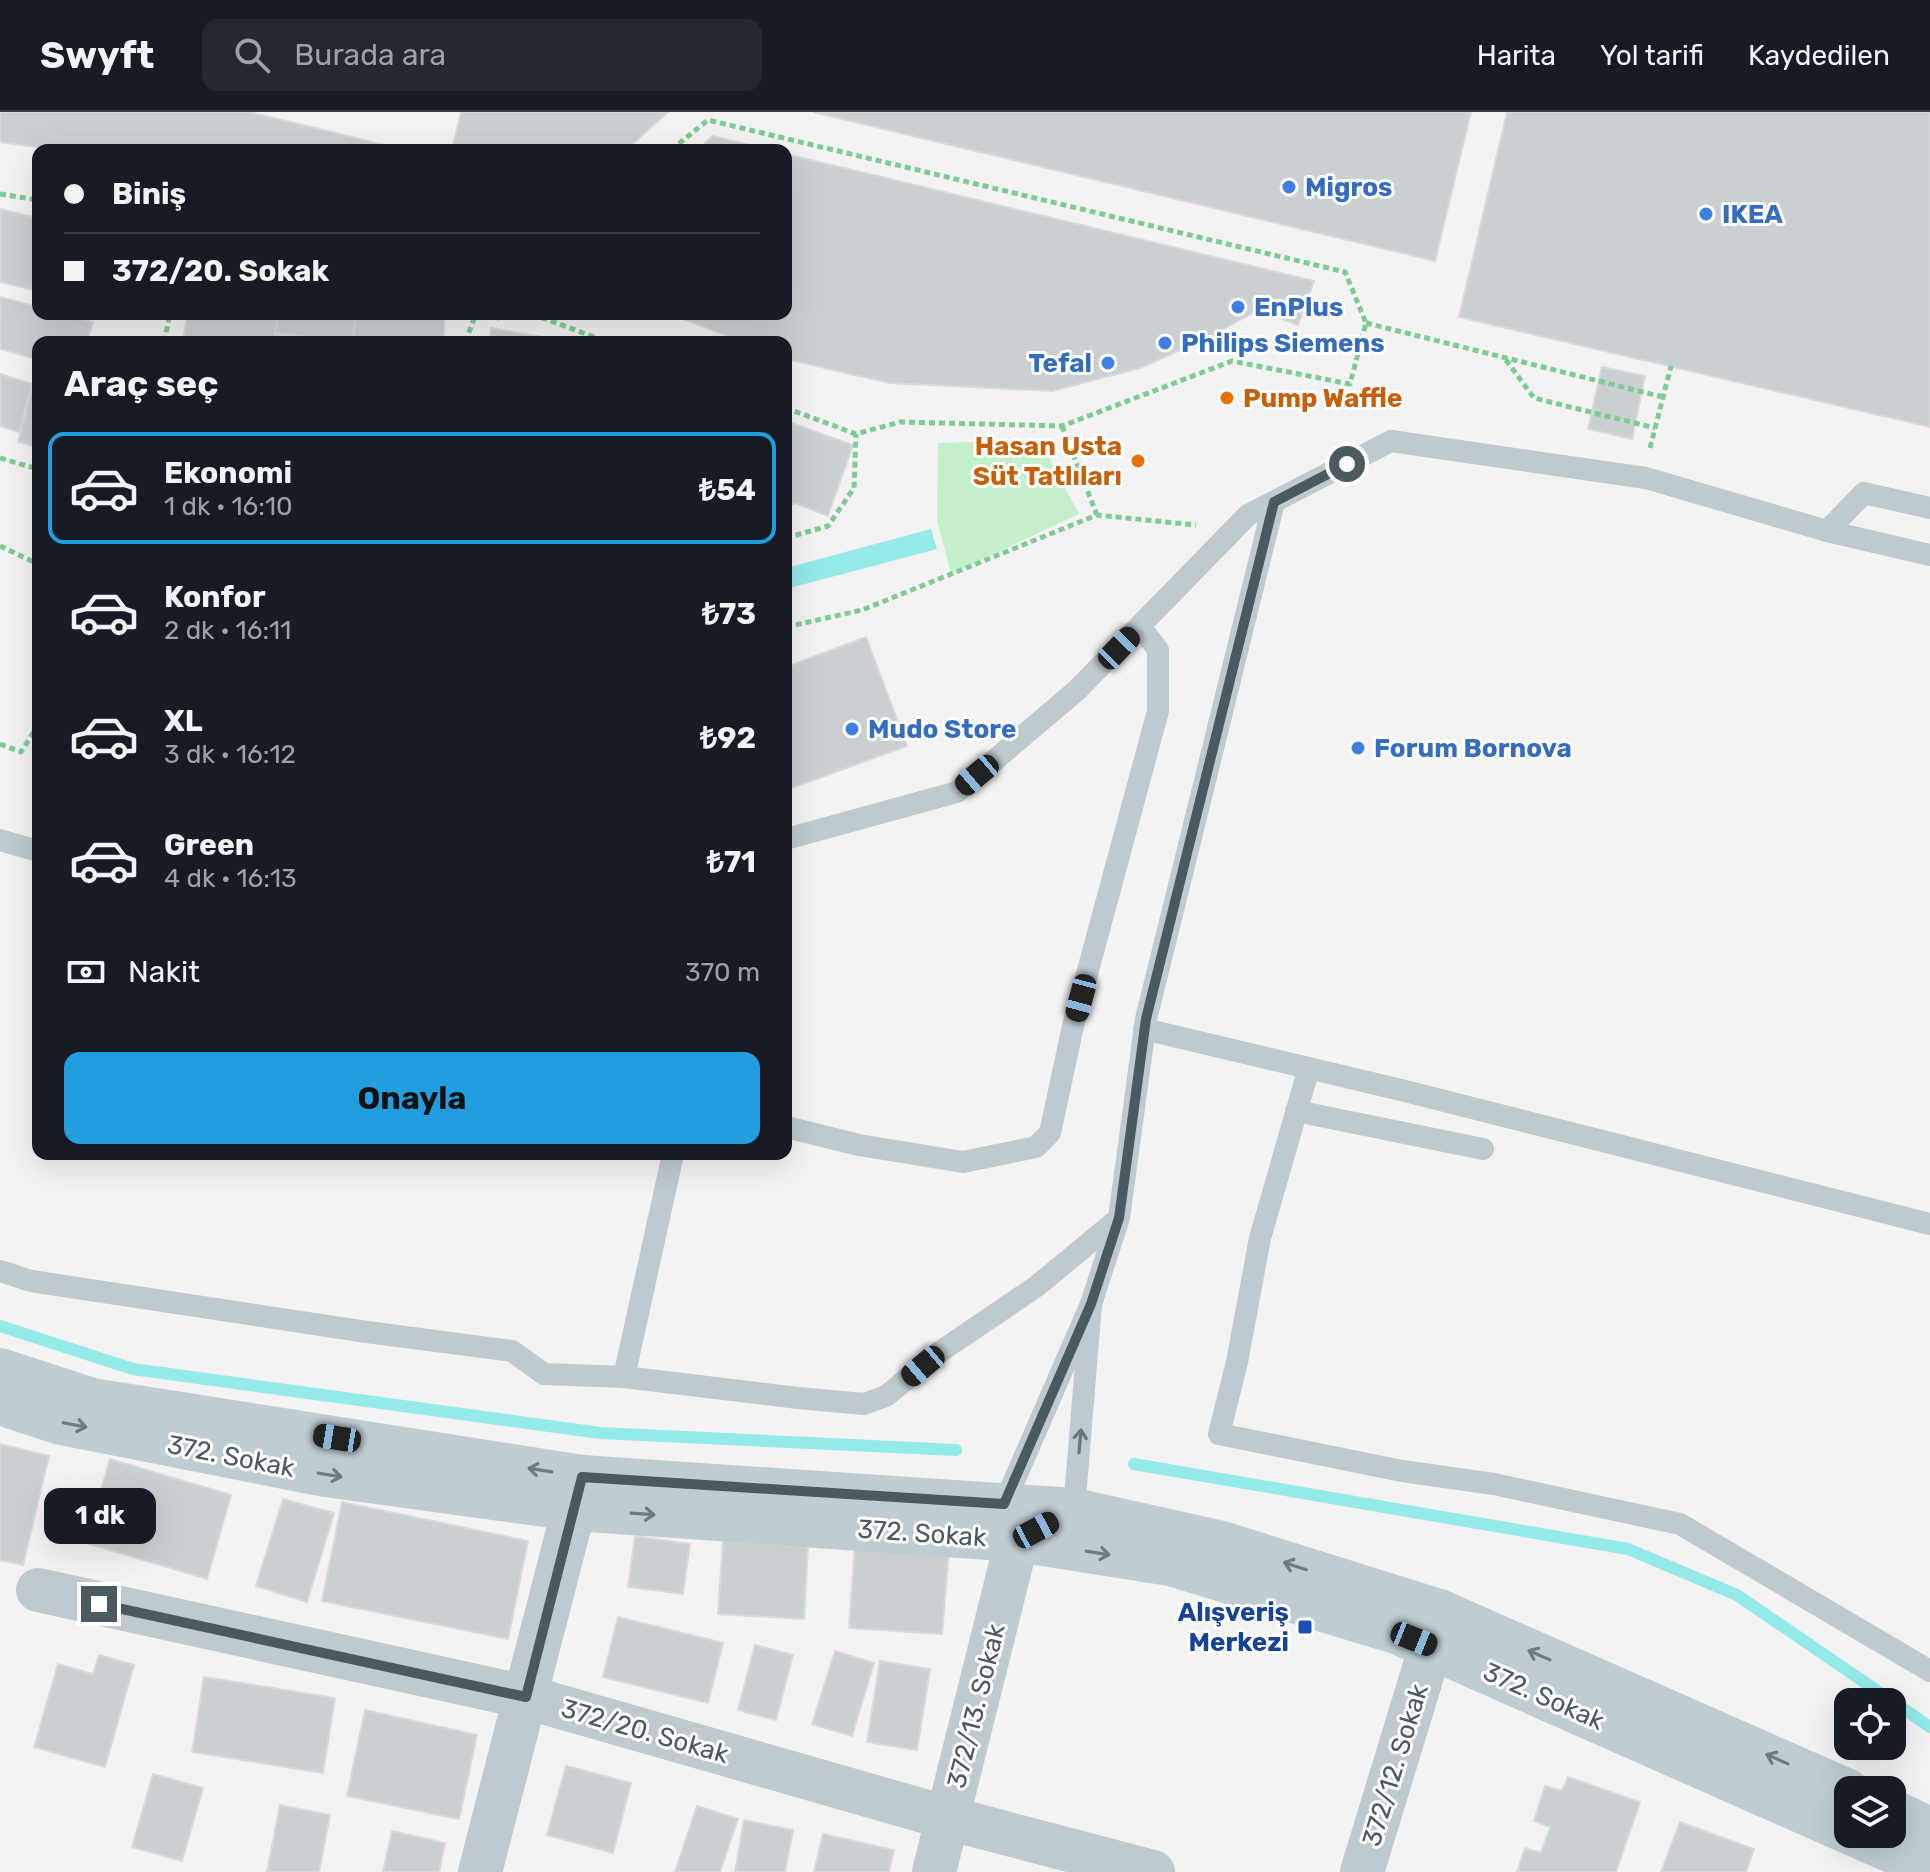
<!DOCTYPE html>
<html lang="tr">
<meta charset="utf-8">
<style>
:root{--surface:#171b24;--page:#242831;--text:#f1f3f6;--muted:#9ea1a6;--line:#363941;--accent:#219edf}
body{margin:0;font-family:Rubik,sans-serif;background:var(--page);color:var(--text);height:100vh;display:flex;flex-direction:column;font-size:30px;white-space:nowrap}
*{box-sizing:border-box;margin:0}
p{font-size:26px;color:var(--muted)}
.icon{flex:none;width:44px;height:44px;fill:none;stroke:currentColor;stroke-width:2;stroke-linecap:round;stroke-linejoin:round}
.map{position:relative;flex:1;overflow:hidden}
.panel{position:absolute;left:32px;top:224px;width:760px;height:824px;display:flex;flex-direction:column;background:var(--surface);border-radius:16px;box-shadow:0 8px 32px #0002}
.panel>*{flex:none}
.guide{position:absolute;left:32px;top:32px;width:760px;height:176px;border-radius:16px;box-shadow:0 8px 32px #0002;display:grid;align-content:center;height:176px;padding:0 32px;background:var(--surface)}
.tools{position:absolute;left:1834px;top:1576px;display:grid;gap:16px}
.tools a{display:grid;place-items:center;width:72px;height:72px;border-radius:16px;background:var(--surface);box-shadow:0 8px 32px #0002;font-size:40px}
.end{position:absolute;width:36px;height:36px;margin:-18px;border:10px solid #4a5a5f;background:#fff;box-shadow:0 0 0 4px #fff}
.from{border-radius:50%}
.bubble{position:absolute;height:56px;border-radius:16px;background:var(--surface);box-shadow:0 8px 32px #0002;font-size:26px;font-weight:700;line-height:56px;text-align:center}
.car{position:absolute;width:24px;height:48px;margin:-24px -12px;border-radius:10px;box-shadow:0 0 6px 2px #0007;background:linear-gradient(#222 24%,#8ab4d8 0 40%,#222 0 76%,#8ab4d8 0 86%,#222 0)}
.guide b{display:flex;align-items:center;gap:28px;height:76px;font-size:30px}
.guide b+b{border-top:2px solid var(--line)}
.guide i{width:20px;height:20px;background:var(--text)}
ul{padding:0;list-style:none}
li{display:flex;align-items:center;gap:24px;height:112px;margin:0 16px 12px;padding:0 16px;border:4px solid transparent;border-radius:16px}
li div{flex:1}
li b{display:block;font-size:30px}
li em{font-style:normal;font-weight:700}
li.active{border-color:var(--accent)}
li>.icon{width:72px;height:72px;stroke-width:1.5}
h2{padding:0 32px;font-size:36px;line-height:96px}
.pay{display:flex;align-items:center;gap:20px;height:88px;padding:0 32px;font-size:30px}
.pay p{margin-inline-start:auto}
.cta{display:flex;gap:16px;margin-top:auto;padding:16px 32px}
.cta a{flex:1;height:92px;border-radius:16px;background:var(--accent);color:#111;font-size:32px;font-weight:700;line-height:92px;text-align:center}
header{display:flex;align-items:center;gap:48px;box-sizing:border-box;height:112px;padding:0 40px;background:var(--surface);border-bottom:2px solid var(--line)}
header strong{font-size:38px}
nav{display:flex;gap:44px;margin-inline-start:auto;font-size:28px}
.search{width:560px;height:72px;background:var(--page);display:flex;align-items:center;gap:20px;box-sizing:border-box;padding:0 28px;border-radius:16px;color:var(--muted);font-size:30px}
.map>svg:first-child{display:block}
</style>
<header>
<strong>Swyft</strong>
<div class="search"><svg class="icon" aria-label="search" viewBox="0 0 24 24"><circle cx="10" cy="10" r="6"/><path d="M15 15l6 6"/></svg>Burada ara</div>
<nav><a>Harita</a><a>Yol tarifi</a><a>Kaydedilen</a></nav>
</header>
<div class="map">
<svg width="1930" height="1760" viewBox="0 0 1930 1760">
<rect width="100%" height="100%" fill="#f4f2f3"/>
<polygon fill="#c4efcb" points="1039,328 1079,402 951,462 937,408 938,331"/>
<polygon fill="#93eae9" points="931,417 937,437 786,477 786,456"/>
<g fill="none" stroke-linecap="round" stroke-linejoin="round">
<g stroke="#93eae9" stroke-width="12">
<polyline points="0,1214 133,1257 600,1321 956,1338"/>
<polyline points="1134,1352 1628,1437 1737,1483 1930,1615"/>
</g>
</g>
<g fill="#cacfd1" stroke="#d7dadd" stroke-width="2">
<polygon points="0,0 250,0 405,38 60,38 0,30"/>
<polygon points="461,0 668,0 626,38 452,38"/>
<polygon points="813,0 1471,0 1435,149"/>
<polygon points="1507,0 1930,0 1930,315 1459,205"/>
<polygon points="712,24 770,38 699,38"/>
<polygon points="786,42 1314,169 1298,213 1258,198 1206,227 1140,256 1052,279 889,271 786,247 786,230 743,230 670,202 786,202"/>
<polygon points="0,97 38,106 38,179 0,170"/>
<polygon points="0,185 38,195 38,202 63,202 93,210 87,230 38,230 38,248 0,237"/>
<polygon points="187,202 278,202 275,230 183,229"/>
<polygon points="278,202 356,202 352,230 275,221"/>
<polygon points="356,202 445,202 443,230 353,230"/>
<polygon points="491,216 570,230 490,230"/>
<polygon points="276,222 337,230 275,230"/>
<polygon points="1602,255 1645,264 1632,327 1588,317"/>
<polygon points="0,262 32,272 19,320 0,314"/>
<polygon points="34,266 38,267 38,335 18,330"/>
<polygon points="786,309 853,333 828,404 795,391 786,396"/>
<polygon points="866,525 907,634 786,678 786,555"/>
<polygon points="0,1332 49,1344 23,1453 0,1448"/>
<polygon points="110,1347 231,1383 207,1467 86,1431"/>
<polygon points="283,1387 334,1401 307,1490 256,1474"/>
<polygon points="342,1390 528,1429 508,1527 322,1489"/>
<polygon points="635,1424 690,1432 683,1482 628,1475"/>
<polygon points="723,1428 808,1435 804,1507 718,1502"/>
<polygon points="855,1431 949,1438 942,1522 849,1516"/>
<polygon points="618,1505 723,1531 708,1591 603,1565"/>
<polygon points="755,1533 793,1543 776,1608 738,1598"/>
<polygon points="835,1539 874,1551 852,1624 812,1612"/>
<polygon points="99,1543 134,1553 105,1655 34,1635 58,1552 93,1562"/>
<polygon points="880,1549 930,1557 917,1638 867,1630"/>
<polygon points="204,1565 335,1586 323,1661 192,1640"/>
<polygon points="365,1598 477,1623 459,1707 347,1684"/>
<polygon points="566,1654 631,1671 613,1741 547,1723"/>
<polygon points="153,1662 203,1676 182,1749 132,1735"/>
<polygon points="1568,1665 1640,1690 1616,1760 1517,1760 1525,1736 1541,1741 1550,1715 1534,1709 1545,1674 1562,1679"/>
<polygon points="280,1693 330,1703 319,1760 267,1760"/>
<polygon points="697,1694 738,1707 720,1760 675,1760"/>
<polygon points="744,1708 793,1718 785,1760 735,1760"/>
<polygon points="1680,1710 1754,1737 1746,1760 1661,1760"/>
<polygon points="392,1719 445,1731 439,1760 383,1760"/>
<polygon points="823,1722 894,1738 889,1760 814,1760"/>
</g>
<g fill="none" stroke-linecap="round" stroke-linejoin="round">
<g stroke="#7dcc94" stroke-width="5" stroke-dasharray="6 4" stroke-linecap="butt">
<polyline points="671,38 708,8 1345,160 1366,211 1350,272 1232,249 1062,314 900,310 856,322 786,296"/>
<polyline points="0,82 38,88"/>
<polyline points="478,202 498,206 511,202"/>
<polyline points="532,202 608,230"/>
<polyline points="1366,211 1663,285"/>
<polyline points="164,230 170,202"/>
<polyline points="465,230 476,202"/>
<polyline points="1506,248 1534,286 1655,316"/>
<polyline points="1062,314 1097,403"/>
<polyline points="1650,336 1671,254"/>
<polyline points="0,346 38,357"/>
<polyline points="786,426 828,414 854,376 856,322"/>
<polyline points="0,434 38,452"/>
<polyline points="786,515 862,498 1097,403 1196,413"/>
<polyline points="0,632 21,640 38,613"/>
</g>
<g stroke="#becace" stroke-width="22">
<polyline points="1827,419 1864,381 1930,396"/>
<polyline points="786,727 957,680 1076,579 1248,403 1391,329 1646,366 1827,419 1930,443"/>
<polyline points="0,728 38,739"/>
<polyline points="1144,917 1401,978 1930,1112"/>
<polyline points="1309,956 1260,1126 1237,1250 1219,1322 1402,1359 1494,1372 1680,1412 1930,1559"/>
<polyline points="1296,999 1483,1037"/>
<polyline points="786,1015 859,1033 963,1050 1036,1035 1050,1021 1073,914 1158,599 1158,538 1140,514"/>
<polyline points="0,1159 31,1169 367,1220 512,1239 544,1262 624,1265 798,1286 864,1292 886,1284 941,1239 1037,1174 1118,1107"/>
<polyline points="624,1265 673,1042"/>
<polyline points="1006,1397 1004,1392 1091,1192 1119,1106 1146,907 1274,390"/>
<polyline points="1068,1402 1074,1398 1091,1192"/>
</g>
<g stroke="#becace" stroke-width="44">
<polyline points="38,1478 526,1585 948,1706 1153,1760"/>
<polyline points="480,1760 582,1365"/>
<polyline points="934,1760 1017,1428"/>
<polyline points="1362,1760 1431,1534 1439,1499"/>
</g>
<g stroke="#bfcdd3" stroke-width="44">
<polyline points="0,1258 92,1288 582,1365 1074,1398 1222,1431 1439,1499 1848,1679"/>
<polyline points="0,1291 61,1311 325,1363 574,1397 1017,1428 1170,1452 1396,1520 1848,1720"/>
<polyline points="1892,1699 1930,1717"/>
<polyline points="1853,1722 1930,1756"/>
</g>
</g>
<defs><path id="oneway-shaft" d="M-6 0H5M1.5-3L5.5 0L1.5 3" fill="none" stroke-width="1.6" stroke-linecap="round" stroke-linejoin="round" transform="scale(2)"/></defs>
<g stroke="#6d7c82">
<use href="#oneway-shaft" transform="translate(75 1313) rotate(11)"/>
<use href="#oneway-shaft" transform="translate(540 1358) rotate(-171)"/>
<use href="#oneway-shaft" transform="translate(330 1363) rotate(9)"/>
<use href="#oneway-shaft" transform="translate(643 1402) rotate(4)"/>
<use href="#oneway-shaft" transform="translate(1098 1441) rotate(9)"/>
<use href="#oneway-shaft" transform="translate(1295 1454) rotate(-162)"/>
<use href="#oneway-shaft" transform="translate(1539 1543) rotate(-156)"/>
<use href="#oneway-shaft" transform="translate(1777 1647) rotate(-156)"/>
</g>
<use stroke="#67767b" href="#oneway-shaft" transform="translate(1080 1329) rotate(-85)"/>
<g fill="none" stroke-linecap="round" stroke-linejoin="round">
<polyline stroke="#4a5a5f" stroke-width="10" points="99,1492 526,1585 582,1365 1004,1392 1091,1192 1119,1106 1146,907 1274,390 1347,352"/>
</g>
<g fill="#3f7fe0" stroke="#fff" stroke-width="3">
<circle cx="1289" cy="75" r="8"/>
<circle cx="1706" cy="102" r="8"/>
<circle cx="1238" cy="195" r="8"/>
<circle cx="1165" cy="231" r="8"/>
<circle cx="1108" cy="251" r="8"/>
<circle cx="852" cy="617" r="8"/>
<circle cx="1358" cy="636" r="8"/>
</g>
<g fill="#e8710a" stroke="#fff" stroke-width="3">
<circle cx="1227" cy="286" r="8"/>
<circle cx="1138" cy="349" r="8"/>
</g>
<rect fill="#1a4fb4" stroke="#fff" stroke-width="3" x="1297" y="1507" width="16" height="16" rx="4"/>
<g text-anchor="middle" stroke-width="6" stroke-linejoin="round" paint-order="stroke">
<g font-size="26" font-weight="bold" fill="#366cbe" stroke="#fff" text-anchor="start">
<text x="1305" y="84">Migros</text>
<text x="1722" y="111">IKEA</text>
<text x="1254" y="204">EnPlus</text>
<text x="1181" y="240">Philips Siemens</text>
<text x="1092" y="260" text-anchor="end">Tefal</text>
<text x="868" y="626">Mudo Store</text>
<text x="1374" y="645">Forum Bornova</text>
</g>
<g font-size="26" font-weight="bold" fill="#c56008" stroke="#fff" text-anchor="start">
<text x="1243" y="295">Pump Waffle</text>
<text x="1122" y="343" text-anchor="end">Hasan Usta<tspan x="1122" dy="30">Süt Tatlıları</tspan></text>
</g>
<g font-size="26" fill="#4a5a5f" stroke="#fff">
<text transform="translate(231 1344) rotate(11)" y="9">372. Sokak</text>
<text transform="translate(922 1421) rotate(4)" y="9">372. Sokak</text>
<text transform="translate(1544 1584) rotate(24)" y="9">372. Sokak</text>
<text transform="translate(976 1594) rotate(-76)" y="9">372/13. Sokak</text>
<text transform="translate(645 1619) rotate(16)" y="9">372/20. Sokak</text>
<text transform="translate(1395 1653) rotate(-73)" y="9">372/12. Sokak</text>
</g>
<g font-size="26" font-weight="bold" fill="#164399" stroke="#fff" text-anchor="end">
<text x="1289" y="1509">Alışveriş<tspan x="1289" dy="30">Merkezi</tspan></text>
</g>
</g>
</svg>
<div class="tools">
<a><svg class="icon" aria-label="locate" viewBox="0 0 24 24"><circle cx="12" cy="12" r="6"/><path d="M12 2v4M12 18v4M2 12h4M18 12h4"/></svg></a>
<a><svg class="icon" aria-label="layers" viewBox="0 0 24 24"><path d="M12 4l9 5-9 5-9-5zM3 14l9 5 9-5"/></svg></a>
</div>
<i class="end from" style="left:1347px;top:352px"></i>
<i class="end" style="left:99px;top:1492px"></i>
<div class="bubble" style="left:44px;top:1376px;width:112px">1 dk</div>
<i class="car" style="left:1119px;top:536px;rotate:44deg"></i>
<i class="car" style="left:977px;top:663px;rotate:230deg"></i>
<i class="car" style="left:1081px;top:886px;rotate:195deg"></i>
<i class="car" style="left:923px;top:1254px;rotate:230deg"></i>
<i class="car" style="left:337px;top:1326px;rotate:279deg"></i>
<i class="car" style="left:1036px;top:1418px;rotate:62deg"></i>
<i class="car" style="left:1414px;top:1527px;rotate:112deg"></i>
<div class="guide">
<b><i class="from"></i>Biniş</b>
<b><i></i>372/20. Sokak</b>
</div>
<section class="panel">
<h2>Araç seç</h2>
<ul>
<li class="active"><svg class="icon" aria-label="car" viewBox="0 0 24 24"><path d="M5 17H2v-5l4-1 3-4h7l3 4 3 1v5h-3M9 17h6M6 11h13"/><circle cx="7" cy="17" r="2"/><circle cx="17" cy="17" r="2"/></svg><div><b>Ekonomi</b><p>1 dk · 16:10</p></div><em>₺54</em></li>
<li><svg class="icon" aria-label="car" viewBox="0 0 24 24"><path d="M5 17H2v-5l4-1 3-4h7l3 4 3 1v5h-3M9 17h6M6 11h13"/><circle cx="7" cy="17" r="2"/><circle cx="17" cy="17" r="2"/></svg><div><b>Konfor</b><p>2 dk · 16:11</p></div><em>₺73</em></li>
<li><svg class="icon" aria-label="car" viewBox="0 0 24 24"><path d="M5 17H2v-5l4-1 3-4h7l3 4 3 1v5h-3M9 17h6M6 11h13"/><circle cx="7" cy="17" r="2"/><circle cx="17" cy="17" r="2"/></svg><div><b>XL</b><p>3 dk · 16:12</p></div><em>₺92</em></li>
<li><svg class="icon" aria-label="car" viewBox="0 0 24 24"><path d="M5 17H2v-5l4-1 3-4h7l3 4 3 1v5h-3M9 17h6M6 11h13"/><circle cx="7" cy="17" r="2"/><circle cx="17" cy="17" r="2"/></svg><div><b>Green</b><p>4 dk · 16:13</p></div><em>₺71</em></li>
</ul>
<div class="pay"><svg class="icon" aria-label="cash" viewBox="0 0 24 24"><path d="M3 7h18v10H3z"/><circle cx="12" cy="12" r="2"/></svg>Nakit<p>370 m</p></div>
<div class="cta"><a>Onayla</a></div>
</section>
</div>
